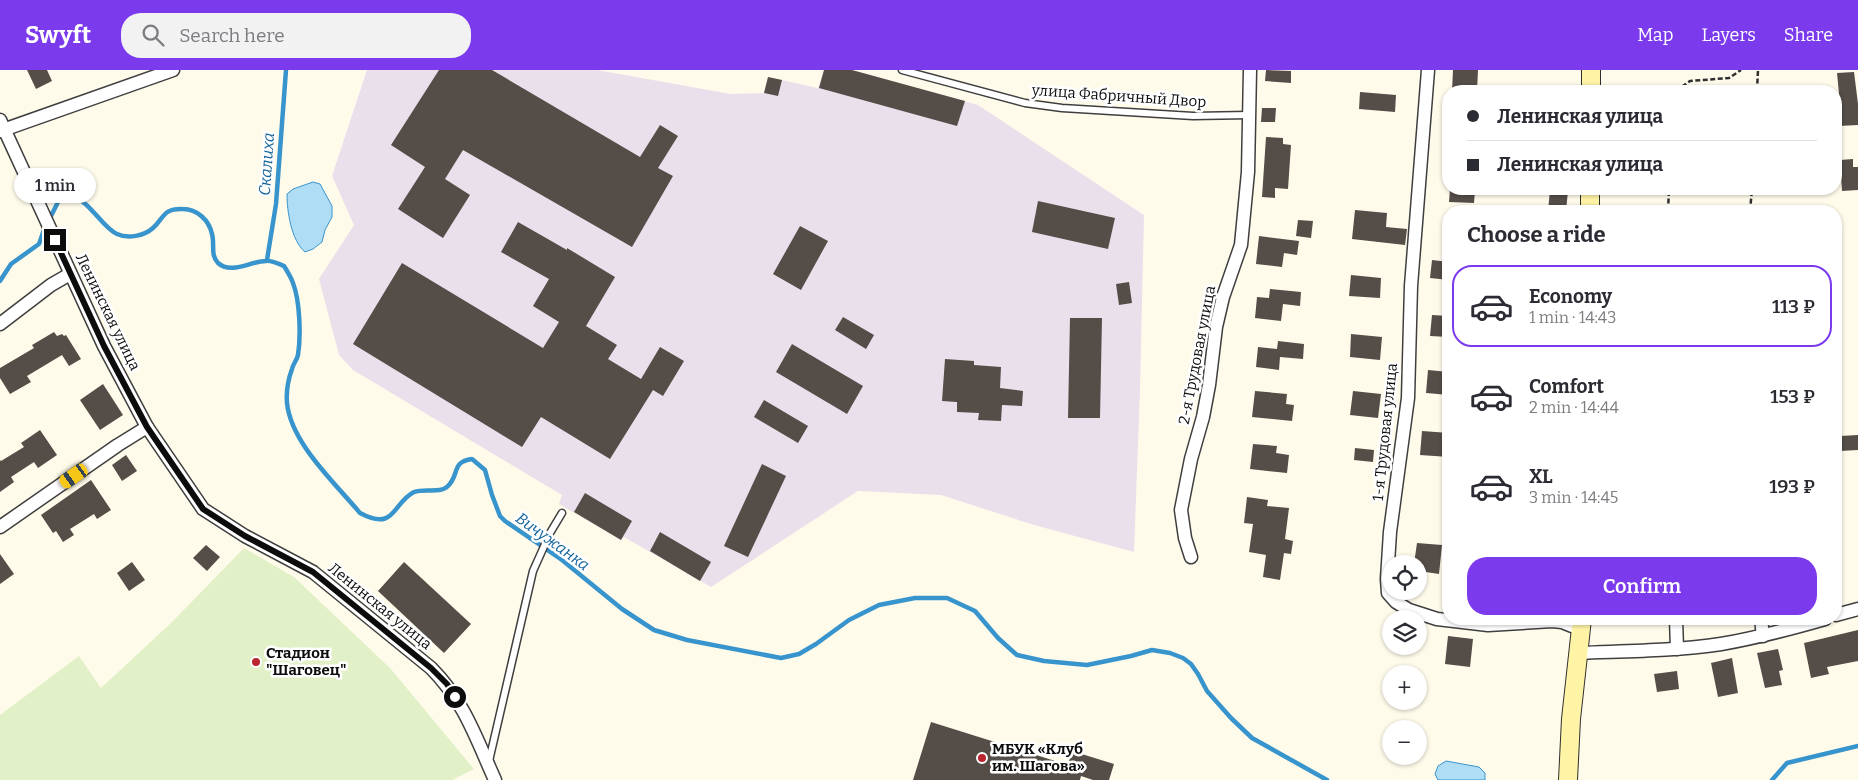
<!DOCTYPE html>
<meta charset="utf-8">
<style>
:root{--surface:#fff;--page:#f2f2f3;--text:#2b2b33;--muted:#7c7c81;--line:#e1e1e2;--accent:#7c3aed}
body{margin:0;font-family:Bitter,serif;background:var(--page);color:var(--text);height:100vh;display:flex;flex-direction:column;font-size:19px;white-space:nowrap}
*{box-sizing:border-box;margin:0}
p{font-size:16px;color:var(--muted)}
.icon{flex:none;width:28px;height:28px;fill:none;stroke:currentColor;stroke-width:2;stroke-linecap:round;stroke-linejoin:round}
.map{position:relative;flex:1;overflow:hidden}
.drawer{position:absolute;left:1442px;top:135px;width:400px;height:420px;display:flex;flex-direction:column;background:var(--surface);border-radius:20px;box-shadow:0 1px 4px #0004}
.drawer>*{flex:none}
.top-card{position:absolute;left:1442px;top:15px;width:400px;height:110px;border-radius:20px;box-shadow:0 1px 4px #0004;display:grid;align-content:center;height:110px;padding:0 25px;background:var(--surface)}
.buttons{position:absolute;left:1382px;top:485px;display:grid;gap:10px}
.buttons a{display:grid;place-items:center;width:45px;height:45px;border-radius:50%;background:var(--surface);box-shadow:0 1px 4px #0004;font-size:25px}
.end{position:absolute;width:22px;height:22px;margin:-11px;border:6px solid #0c0c0c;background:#fff;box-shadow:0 0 0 2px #fff}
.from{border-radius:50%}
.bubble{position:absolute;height:35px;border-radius:18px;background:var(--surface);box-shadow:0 1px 4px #0004;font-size:16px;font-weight:600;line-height:35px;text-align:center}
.car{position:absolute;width:15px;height:30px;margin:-15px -8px;border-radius:6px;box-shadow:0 0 4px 1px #0007;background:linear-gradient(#f5c518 24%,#345 0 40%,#f5c518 0 76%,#345 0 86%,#f5c518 0)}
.top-card b{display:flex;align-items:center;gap:18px;height:48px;font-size:19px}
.top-card b+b{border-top:1px solid var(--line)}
.top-card i{width:12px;height:12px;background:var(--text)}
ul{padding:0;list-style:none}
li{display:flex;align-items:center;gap:15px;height:82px;margin:0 10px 8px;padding:0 15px;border:2px solid transparent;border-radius:20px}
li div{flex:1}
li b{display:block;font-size:19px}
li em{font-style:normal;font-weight:600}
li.selected{border-color:var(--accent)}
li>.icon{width:45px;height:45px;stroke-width:1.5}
h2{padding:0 25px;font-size:22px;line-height:60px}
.action{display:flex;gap:10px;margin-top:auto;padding:10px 25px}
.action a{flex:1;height:58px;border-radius:20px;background:var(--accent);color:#fff;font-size:20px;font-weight:600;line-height:58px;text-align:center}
header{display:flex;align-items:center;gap:30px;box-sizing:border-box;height:70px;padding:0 25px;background:var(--accent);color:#fff}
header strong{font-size:24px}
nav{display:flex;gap:28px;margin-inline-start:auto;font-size:18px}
.search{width:350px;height:45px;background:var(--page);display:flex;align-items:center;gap:12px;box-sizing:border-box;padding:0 18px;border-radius:20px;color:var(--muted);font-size:19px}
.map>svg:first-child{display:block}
</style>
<header>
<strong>Swyft</strong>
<div class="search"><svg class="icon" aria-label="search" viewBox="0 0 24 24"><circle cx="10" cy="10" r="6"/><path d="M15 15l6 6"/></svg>Search here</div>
<nav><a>Map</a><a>Layers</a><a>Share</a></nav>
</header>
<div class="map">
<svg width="1858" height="710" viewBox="0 0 1858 710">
<rect width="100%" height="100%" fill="#fffbeb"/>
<polygon fill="#eae0eb" points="367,0 597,0 731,24 764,23 768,7 818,18 824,0 851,0 978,35 1144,145 1140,320 1134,482 1034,455 941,425 858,421 711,517 624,467 621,470 559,434 562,425 353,300 339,285 319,209 354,155 332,106"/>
<polygon fill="#e2f0c7" points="244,478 294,507 390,598 474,699 452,710 0,710 0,645 79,586 101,618 172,552"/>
<g fill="#b0ddf6" stroke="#3894cc">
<path d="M313,112l7,2 12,22v11l-7,13 -3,12 -9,7 -8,3c-14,-12 -18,-41 -18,-58l6,-5z"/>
<polygon points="1446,691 1479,697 1485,703 1485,710 1438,710 1435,704 1438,696"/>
</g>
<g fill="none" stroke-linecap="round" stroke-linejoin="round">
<g stroke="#3894cc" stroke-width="4.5">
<path d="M49,150l10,-20c3,-1 8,-3 11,-3 17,-1 32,31 47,37 11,5 27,2 36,-6 11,-10 10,-20 30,-19 14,0 26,11 29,25 3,10 -2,21 6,29 13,12 33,-2 48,-2 5,-1 13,3 18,5 3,5 7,11 9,17 7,18 8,53 5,72 -1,5 -5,9 -6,14 -4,11 -6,22 -5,34 4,40 48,80 73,110 36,19 32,-10 54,-21 11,-4 26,2 34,-6 12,-12 3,-24 24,-27l13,11 7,25 8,21 5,5 57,39 60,49 32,21 33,10 94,18 18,-4 17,-10 33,-24 30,-15 36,-7h32l28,13 23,27 19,17 27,6 43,4 44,-9 21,-6 18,3 13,5 8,6 7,10 9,17 24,27 21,20 75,42"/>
<polyline points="267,190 276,134 286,0"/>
<polyline points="0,211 11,194 39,174 45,157"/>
<polyline points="1772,710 1787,693 1858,676"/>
</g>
</g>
<g fill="#544d48">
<polygon points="27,0 47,0 52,11 36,19"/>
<polygon points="439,0 492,0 640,87 660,55 678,66 658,98 673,106 632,177 463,80 445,109 470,125 443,168 398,139 425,97 391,75"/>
<polygon points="824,0 852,0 965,31 957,56 819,18"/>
<polygon points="1266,0 1291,1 1291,13 1265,11"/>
<polygon points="1453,0 1478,0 1477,21 1452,21"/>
<polygon points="1854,2 1858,34 1858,55 1839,56 1838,35 1840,34 1837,3"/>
<polygon points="768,7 782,10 778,26 764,23"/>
<polygon points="1360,22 1396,25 1395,42 1359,39"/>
<polygon points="1262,38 1276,38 1275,52 1261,52"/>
<polygon points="1266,67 1283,68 1283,74 1291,75 1288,119 1275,118 1275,128 1262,127"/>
<polygon points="1853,89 1853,97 1858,97 1858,120 1842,121 1840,90"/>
<polygon points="1450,119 1475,121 1474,133 1449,132"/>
<polygon points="1550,120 1568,121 1566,141 1548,141"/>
<polygon points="1038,131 1115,148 1108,179 1032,162"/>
<polygon points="1355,140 1387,143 1386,157 1407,159 1405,175 1352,169"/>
<polygon points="1298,150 1313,151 1311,168 1296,166"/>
<polygon points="518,152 567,180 567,178 615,207 586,256 617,275 608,289 641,309 660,277 684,291 663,326 653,320 610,389 541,347 522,377 353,274 402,193 543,278 559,252 533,236 549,209 501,182"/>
<polygon points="800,156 828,171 801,220 773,204"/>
<polygon points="1259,166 1299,171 1297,185 1284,183 1282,197 1256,194"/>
<polygon points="1432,190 1449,192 1449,210 1430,208"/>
<polygon points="1351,205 1381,208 1380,228 1349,226"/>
<polygon points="1129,212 1132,233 1119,235 1116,214"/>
<polygon points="1270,219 1301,222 1300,236 1283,234 1281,251 1255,248 1257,227 1269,228"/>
<polygon points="1432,245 1449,246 1449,267 1430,266"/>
<polygon points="843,247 874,265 866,279 835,260"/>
<polygon points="1070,248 1102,248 1100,348 1068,348"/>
<polygon points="54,262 57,266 62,264 64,266 66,265 81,289 69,296 62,285 27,306 31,312 10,324 0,308 0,298 34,278 32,275"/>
<polygon points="1351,264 1382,267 1380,290 1350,287"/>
<polygon points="1278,271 1304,274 1303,289 1280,287 1279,300 1256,297 1258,277 1277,279"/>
<polygon points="792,274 863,316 847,344 776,302"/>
<polygon points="945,289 974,291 974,295 1001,297 1000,318 1023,321 1022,336 1002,335 1001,351 978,350 979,343 957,342 957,332 942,331"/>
<polygon points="1428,300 1449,302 1449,325 1426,323"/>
<polygon points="103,314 123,345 100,360 80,330"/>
<polygon points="1255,321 1287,324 1286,334 1294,335 1292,351 1252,347"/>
<polygon points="1353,321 1381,324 1378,348 1350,345"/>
<polygon points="764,330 808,356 798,373 754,347"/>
<polygon points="40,360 57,385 38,398 34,392 11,407 14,412 0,422 0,390 1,391 24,377 21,373"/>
<polygon points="1422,361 1449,363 1449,387 1420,385"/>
<polygon points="1858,365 1858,380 1840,381 1840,366"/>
<polygon points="1253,374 1277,376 1276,383 1289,385 1287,403 1250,399"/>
<polygon points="1355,378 1374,380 1373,392 1354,390"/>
<polygon points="126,385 137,401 122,411 112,395"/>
<polygon points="762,394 786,406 748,487 724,476"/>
<polygon points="91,410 111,440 97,449 94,444 70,459 74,465 63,472 56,461 53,463 41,445"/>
<polygon points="585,423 632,451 621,470 574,442"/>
<polygon points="1247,427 1268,430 1267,436 1289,438 1285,469 1293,471 1291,484 1284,483 1280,510 1263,507 1266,485 1249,482 1253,454 1244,453"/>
<polygon points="660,462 711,492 700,511 650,481"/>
<polygon points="1417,473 1442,475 1439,504 1419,501 1419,494 1414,494"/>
<polygon points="206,475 220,487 207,501 193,488"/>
<polygon points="0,484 14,504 0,514"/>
<polygon points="132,492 145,510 129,521 117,503"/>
<polygon points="404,492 471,554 444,583 378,521"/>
<polygon points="1858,560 1858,591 1827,597 1829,604 1811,608 1804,573"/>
<polygon points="1448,566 1473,569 1470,597 1445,594"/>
<polygon points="1778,579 1783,600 1779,601 1782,615 1765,618 1757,583"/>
<polygon points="1732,588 1738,623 1718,627 1711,593"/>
<polygon points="1677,601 1679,619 1657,622 1654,604"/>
<polygon points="931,652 1068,695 1072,681 1114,694 1109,710 1093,710 1081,706 1080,710 913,710"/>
</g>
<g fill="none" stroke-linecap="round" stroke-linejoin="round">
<defs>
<g id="service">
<polyline points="902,0 1025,33 1062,38 1193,46 1249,45"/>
<polyline points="489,691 533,501 550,463 562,443"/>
</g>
<g id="minor">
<polyline points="1428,0 1411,216 1408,328 1390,462 1387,509 1388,523 1396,532 1409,540 1437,549 1488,555 1552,551 1562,552 1582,560"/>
<path d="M0,50l104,226 43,81 56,82 42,27 68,36 118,96c33,33 45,70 64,112"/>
<polyline points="0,61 173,0"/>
<polyline points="0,254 51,215 70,204"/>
<polyline points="0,457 118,375 147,357"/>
<polyline points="1191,487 1185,468 1181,440 1191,389 1203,347 1209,315 1216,257 1223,227 1241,175 1248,102 1250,0"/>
<polyline points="1836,545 1858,539"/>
<polyline points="1676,549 1677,579"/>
<polyline points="1761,549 1763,566"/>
<path d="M1579,583c48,-2 95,-2 142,-9 35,-6 69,-15 104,-25"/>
</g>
<g id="secondary">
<polyline points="1591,21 1591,0"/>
<polyline points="1590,141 1590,119"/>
<polyline points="1568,710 1571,649 1582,549"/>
</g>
</defs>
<use href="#service" stroke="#3f3f3f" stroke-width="9"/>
<use href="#minor" stroke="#3f3f3f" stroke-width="15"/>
<use href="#secondary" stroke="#2e2e2e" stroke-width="20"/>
<g stroke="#2e2e2e" stroke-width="2.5" stroke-dasharray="5 2.5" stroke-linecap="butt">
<polyline points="1676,21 1690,11 1729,8 1741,0"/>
<polyline points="1757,21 1758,0"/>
<polyline points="1668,141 1669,119"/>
<polyline points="1750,141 1752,119"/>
</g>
<use href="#service" stroke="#fff" stroke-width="6"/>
<use href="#minor" stroke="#fff" stroke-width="12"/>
<use href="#secondary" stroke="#fff3a6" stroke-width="18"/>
</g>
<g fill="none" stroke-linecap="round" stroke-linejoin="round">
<polyline stroke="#0c0c0c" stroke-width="6" points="55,170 104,276 147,357 203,439 245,466 313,502 431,598 447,614 455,627"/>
</g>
<g fill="#bb252f" stroke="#fff" stroke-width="2">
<circle cx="256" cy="592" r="5"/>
<circle cx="982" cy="688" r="5"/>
</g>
<g text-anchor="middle" stroke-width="5" stroke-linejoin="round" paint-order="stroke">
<g font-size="15" fill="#0c0c0c" stroke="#fff">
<text transform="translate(1119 26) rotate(4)" y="5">улица Фабричный Двор</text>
<text transform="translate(108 242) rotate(64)" y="5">Ленинская улица</text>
<text transform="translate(1197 285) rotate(-79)" y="5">2-я Трудовая улица</text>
<text transform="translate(1385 362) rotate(-84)" y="5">1-я Трудовая улица</text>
<text transform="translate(380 536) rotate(39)" y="5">Ленинская улица</text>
</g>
<g font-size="15" font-weight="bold" fill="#0c0c0c" stroke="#fff" text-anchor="start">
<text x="266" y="588">Стадион<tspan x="266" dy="17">"Шаговец"</tspan></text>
<text x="992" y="684">МБУК «Клуб<tspan x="992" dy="17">им. Шагова»</tspan></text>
</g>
<g font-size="16" font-style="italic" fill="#16659c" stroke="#fff">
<text transform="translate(266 94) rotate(-86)" y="6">Скалиха</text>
<text transform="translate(553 471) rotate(36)" y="6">Вичужанка</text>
</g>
</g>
</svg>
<div class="buttons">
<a><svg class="icon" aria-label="locate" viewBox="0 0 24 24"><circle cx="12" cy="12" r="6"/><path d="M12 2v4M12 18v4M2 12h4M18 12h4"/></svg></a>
<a><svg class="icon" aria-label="layers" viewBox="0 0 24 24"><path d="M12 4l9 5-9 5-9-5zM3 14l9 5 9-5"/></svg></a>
<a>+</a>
<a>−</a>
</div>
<i class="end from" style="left:455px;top:627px"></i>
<i class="end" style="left:55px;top:170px"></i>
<div class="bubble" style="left:14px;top:98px;width:82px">1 min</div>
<i class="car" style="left:74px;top:406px;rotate:235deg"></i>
<div class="top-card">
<b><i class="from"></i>Ленинская улица</b>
<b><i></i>Ленинская улица</b>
</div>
<section class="drawer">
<h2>Choose a ride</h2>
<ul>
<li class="selected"><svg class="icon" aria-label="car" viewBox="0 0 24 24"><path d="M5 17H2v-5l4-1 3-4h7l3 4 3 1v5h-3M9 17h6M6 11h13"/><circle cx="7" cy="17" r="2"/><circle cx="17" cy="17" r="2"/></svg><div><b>Economy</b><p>1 min · 14:43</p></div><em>113 ₽</em></li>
<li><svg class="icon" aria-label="car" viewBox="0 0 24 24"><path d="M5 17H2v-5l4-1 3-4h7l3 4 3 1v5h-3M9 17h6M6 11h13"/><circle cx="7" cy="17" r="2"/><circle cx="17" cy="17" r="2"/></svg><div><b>Comfort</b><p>2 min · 14:44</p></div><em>153 ₽</em></li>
<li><svg class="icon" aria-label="car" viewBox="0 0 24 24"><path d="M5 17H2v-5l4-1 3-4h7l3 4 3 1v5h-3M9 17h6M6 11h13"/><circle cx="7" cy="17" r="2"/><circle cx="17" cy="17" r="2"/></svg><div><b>XL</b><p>3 min · 14:45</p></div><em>193 ₽</em></li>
</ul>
<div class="action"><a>Confirm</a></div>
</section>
</div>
